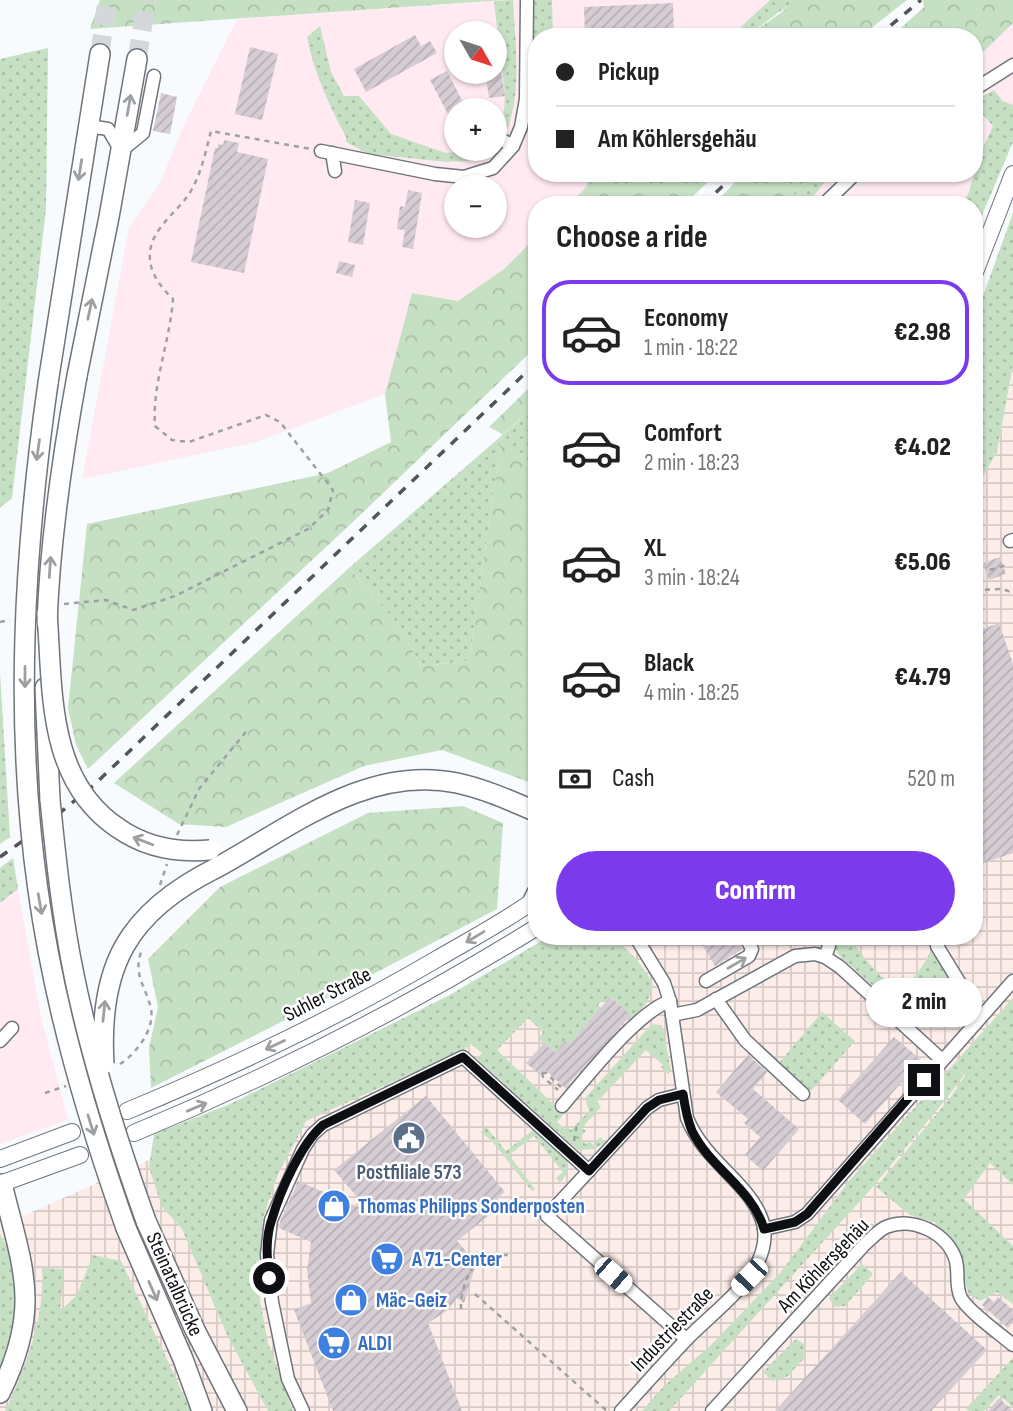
<!DOCTYPE html>
<meta charset="utf-8">
<style>
:root{--surface:#fff;--page:#f6f6f6;--text:#222;--muted:#767676;--line:#e0e0e0;--accent:#7c3aed}
body{margin:0;font-family:"Sofia Sans Condensed",sans-serif;background:var(--page);color:var(--text);height:100vh;display:flex;flex-direction:column;font-size:26px;white-space:nowrap}
*{box-sizing:border-box;margin:0}
p{font-size:23px;color:var(--muted)}
.icon{flex:none;width:38px;height:38px;fill:none;stroke:currentColor;stroke-width:2;stroke-linecap:round;stroke-linejoin:round}
.map{position:relative;flex:1;overflow:hidden}
.sheet{position:absolute;left:528px;top:196px;width:455px;height:749px;display:flex;flex-direction:column;background:var(--surface);border-radius:28px;box-shadow:0 2px 5px #0004}
.sheet>*{flex:none}
.banner{position:absolute;left:528px;top:28px;width:455px;height:154px;border-radius:28px;box-shadow:0 2px 5px #0004;display:grid;align-content:center;height:154px;padding:0 28px;background:var(--surface)}
.needle{width:46px;rotate:129deg}
.buttons{position:absolute;left:444px;top:21px;display:grid;gap:14px}
.buttons a{display:grid;place-items:center;width:63px;height:63px;border-radius:50%;background:var(--surface);box-shadow:0 2px 5px #0004;font-size:35px}
.end{position:absolute;width:32px;height:32px;margin:-16px;border:9px solid #0d0f12;background:#fff;box-shadow:0 0 0 4px #fff}
.from{border-radius:50%}
.bubble{position:absolute;height:49px;border-radius:24px;background:var(--surface);box-shadow:0 2px 5px #0004;font-size:23px;font-weight:800;line-height:49px;text-align:center}
.car{position:absolute;width:21px;height:42px;margin:-21px -10px;border-radius:9px;box-shadow:0 0 5px 2px #0007;background:linear-gradient(#fff 24%,#345 0 40%,#fff 0 76%,#345 0 86%,#fff 0)}
.banner b{display:flex;align-items:center;gap:24px;height:66px;font-size:26px}
.banner b+b{border-top:2px solid var(--line)}
.banner i{width:18px;height:18px;background:var(--text)}
ul{padding:0;list-style:none}
li{display:flex;align-items:center;gap:21px;height:105px;margin:0 14px 10px;padding:0 14px;border:4px solid transparent;border-radius:28px}
li div{flex:1}
li b{display:block;font-size:26px}
li em{font-style:normal;font-weight:800}
li.current{border-color:var(--accent)}
li>.icon{width:63px;height:63px;stroke-width:1.5}
h2{padding:0 28px;font-size:32px;line-height:84px}
.pay{display:flex;align-items:center;gap:18px;height:77px;padding:0 28px;font-size:26px}
.pay p{margin-inline-start:auto}
.action{display:flex;gap:14px;margin-top:auto;padding:14px 28px}
.action a{flex:1;height:80px;border-radius:42px;background:var(--accent);color:#fff;font-size:28px;font-weight:800;line-height:80px;text-align:center}
.map>svg:first-child{display:block}
</style>
<div class="map">
<svg width="1013" height="1411" viewBox="0 0 1013 1411">
<defs>
<pattern id="industrial-grid" width="8" height="8" patternUnits="userSpaceOnUse" patternTransform="scale(1.75)"><rect width="8" height="8" fill="#fdede9"/><path d="M0 4h8M4 0v8" fill="none" stroke="#d8cac7"/></pattern>
<pattern id="grass-dots" width="8" height="8" patternUnits="userSpaceOnUse" patternTransform="scale(1.75)"><rect width="8" height="8" fill="#c6e0c4"/><path d="M2 2h.1M6 6h.1" fill="none" stroke="#a9bfa7" stroke-width="1.8" stroke-linecap="round"/></pattern>
<pattern id="forest-crowns" width="20" height="18" patternUnits="userSpaceOnUse" patternTransform="scale(1.75)"><rect width="20" height="18" fill="#c6e0c4"/><path d="M2 6a3 3 0 1 1 6 0M12 15a3 3 0 1 1 6 0" fill="none" stroke="#a9bfa7"/></pattern>
<pattern id="building-hatch" width="6" height="6" patternUnits="userSpaceOnUse" patternTransform="scale(1.75)"><rect width="6" height="6" fill="#d6cdd4"/><path d="M-1 1l2-2M0 6l6-6M5 7l2-2" fill="none" stroke="#b6afb5"/></pattern>
</defs>
<rect width="100%" height="100%" fill="#f8fbfe"/>
<g fill="#ffeaf1" fill-rule="evenodd">
<path d="M505,0h287l-46,37h-209v136h53l-4,4 2,9 -19,19h-32v31l-33,33 -46,32 -46,-8 -27,101 -128,48 -175,37 47,-252 31,-44 25,-60 52,-104zM457,33h38v39h-38zM457,110h38v39h-38zM457,187h38v39h-38z"/>
<polygon points="1013,23 1013,142 975,224 975,205 779,205 818,173 975,173 975,60"/>
<polygon points="18,889 41,1016 68,1120 0,1144 0,903"/>
</g>
<polygon fill="url(#industrial-grid)" points="1013,365 1013,1411 0,1411 0,1226 368,1063 557,936 975,936 975,490 997,452"/>
<g fill="url(#grass-dots)">
<path d="M513,0c2,43 9,87 -5,128l-5,-3 2,-29 -11,-95z"/>
<polygon points="534,0 552,0 553,37 537,37 537,82 532,20"/>
<polygon points="770,0 795,0 746,37 730,37"/>
<path d="M320,26l11,46 13,24h15l32,38 55,19 47,-4 -8,6 -16,6 -22,1 -78,-8 -23,-12v-5c-17,-33 -32,-63 -39,-100z"/>
<polygon points="48,48 46,209 12,498 0,508 0,59"/>
<polygon points="994,90 1003,101 1013,105 1013,142 975,232 975,205 962,205 969,192 979,156 993,126 982,114 975,117 975,100"/>
<polygon points="818,173 835,173 825,182 806,205 779,205"/>
<polygon points="1013,213 1013,365 997,452 975,490 975,318"/>
<polygon points="537,405 537,478 502,435 469,661 421,666 400,627 349,568"/>
<polygon points="0,672 10,837 0,844"/>
<polygon points="13,858 18,889 0,903 0,868"/>
<path d="M550,936h59c17,10 36,31 44,49l-6,18 -17,19 -3,-3 3,-4 -19,-18 -5,5 -4,-2 -4,5 3,3 -32,36 -4,-3 -7,15 -19,-17 4,-7 -15,-14 -31,32 67,64 -7,8 8,7 2,-2 4,3 18,-19 -4,-13 67,-74 8,1 3,3 8,43 -3,3 -7,-7 2,-2 -17,-15 -49,52 4,5 -19,21 4,3 -6,7 6,6 3,-3 4,4 7,-8 6,5 -12,7 -16,1 -101,-91 5,-6 -11,-9 -6,5 -159,72 -28,53 -15,44 -6,65 11,60 25,68h-25l-41,-76 -45,-106 -20,-22 -13,-40 5,-33 76,-30 218,-108z"/>
<path d="M834,936h15c7,12 36,51 51,50 14,-2 23,-22 30,-33 14,5 29,35 33,49l-3,6 -14,1 -15,-17 -34,16 -60,-55z"/>
<polygon points="1013,998 1013,1185 990,1163 964,1199 1013,1246 1013,1304 997,1292 980,1301 968,1293 958,1253 951,1238 934,1222 910,1215 876,1187 951,1097 965,1075 960,1072 963,1076 947,1098 871,1189 669,1411 642,1411 664,1386 710,1346 781,1272 849,1181"/>
<polygon points="822,1012 855,1041 811,1091 779,1063"/>
<polygon points="526,1121 568,1159 568,1172 560,1183 556,1178 563,1172 534,1136 509,1155 535,1189 532,1191 491,1140 480,1132 486,1127 506,1151 533,1130"/>
<path d="M0,1234c3,7 8,13 11,20 12,36 5,81 -11,115z"/>
<path d="M93,1255l28,6 70,150h-186c21,-46 40,-92 37,-143l22,1 -4,42 17,-16z"/>
<polygon points="862,1264 873,1274 845,1306 835,1307 829,1298"/>
<polygon points="796,1339 804,1344 806,1356 787,1377 772,1381 763,1372"/>
<polygon points="1013,1358 1013,1407 999,1395 984,1411 969,1411 966,1409"/>
</g>
<g fill="url(#forest-crowns)">
<polygon points="100,0 504,0 90,29"/>
<polygon points="792,0 907,0 860,37 746,37 782,12"/>
<polygon points="923,0 1013,0 1013,23 975,60 975,37 891,37 924,7"/>
<polygon points="590,173 717,173 684,205 569,205 587,186 586,177"/>
<polygon points="744,173 818,173 779,205 713,205"/>
<polygon points="537,236 537,346 356,519 88,769 76,745 68,708 87,524 328,473 391,442 385,394 412,293 458,301 504,269"/>
<polygon points="537,380 537,405 503,434 537,478 537,785 442,750 364,766 226,827 179,824 114,783 349,568 400,627 421,666 469,661 502,434 489,427"/>
<polygon points="463,806 503,823 497,909 301,1012 151,1088 149,1048 158,1007 148,959 220,887 368,813"/>
</g>
<g fill="url(#building-hatch)">
<polygon points="673,3 674,37 585,37 584,7"/>
<polygon points="415,35 421,46 430,41 437,53 366,92 354,69"/>
<polygon points="250,47 278,54 262,120 235,114"/>
<polygon points="447,71 467,110 457,110 457,131 430,80"/>
<polygon points="485,72 501,72 505,96 489,98"/>
<polygon points="161,93 177,97 170,134 153,131"/>
<polygon points="224,140 239,143 237,152 268,159 244,273 191,262 215,148 218,148 218,144 223,145"/>
<polygon points="408,190 422,193 413,249 402,247 405,230 397,229 400,206 405,207"/>
<polygon points="355,200 370,203 363,245 348,242"/>
<polygon points="339,261 355,265 352,277 336,273"/>
<polygon points="1000,557 1006,574 989,580 983,563"/>
<polygon points="999,623 1013,664 1013,853 975,866 975,632"/>
<polygon points="697,936 736,936 742,949 715,966"/>
<polygon points="610,997 631,1015 565,1088 545,1070 540,1075 526,1063 544,1043 555,1053 565,1041 569,1044"/>
<polygon points="894,1037 921,1060 865,1124 838,1100"/>
<polygon points="748,1055 767,1072 753,1089 799,1129 763,1171 745,1155 760,1137 744,1123 748,1119 716,1092"/>
<polygon points="426,1096 505,1192 494,1201 499,1207 457,1241 466,1251 466,1268 475,1267 464,1303 457,1298 448,1310 428,1323 462,1411 333,1411 294,1310 311,1303 307,1270 311,1242 279,1228 280,1222 298,1181 370,1212 334,1170"/>
<polygon points="901,1272 987,1350 931,1411 775,1411"/>
<polygon points="988,1297 994,1302 998,1297 1013,1310 1013,1322 1008,1328 982,1305"/>
<polygon points="999,1398 1013,1411 988,1411"/>
</g>
<g fill="none" stroke-linecap="round" stroke-linejoin="round">
<g stroke="#d5d8db" stroke-width="19" stroke-dasharray="19 10" stroke-linecap="butt">
<polyline points="100,54 107,0"/>
<polyline points="137,59 147,0"/>
</g>
<defs>
<g id="minor">
<polyline points="975,89 1013,65"/>
<polyline points="88,126 108,129 121,151 143,133 154,76"/>
<polyline points="495,136 513,146"/>
<polyline points="321,151 435,174 464,177 493,168 513,146 521,127 526,99 527,0"/>
<polyline points="332,153 335,171"/>
<polyline points="823,205 856,173"/>
<polyline points="1010,541 1013,540"/>
<polyline points="825,957 829,946 827,936"/>
<polyline points="706,981 749,956 752,949 745,936"/>
<polyline points="716,999 745,1040 803,1094"/>
<polyline points="672,1015 697,1010 795,956 815,954 825,957 840,967 942,1060"/>
<path d="M896,1017l7,-3h57c8,-5 9,-10 7,-19l-30,-49"/>
<polyline points="0,1041 12,1028"/>
<polyline points="683,1094 659,1100 647,1108 547,1216 686,1339"/>
<path d="M562,1106c24,-28 75,-94 108,-105"/>
<polyline points="764,1229 795,1222 807,1214 1013,981"/>
<polyline points="303,1411 288,1379 272,1302 267,1254 271,1220 303,1149 312,1135 323,1125 463,1057 589,1171"/>
<path d="M621,1411c22,-24 43,-48 65,-71 22,-23 59,-50 72,-78 7,-15 9,-32 2,-47 -16,-36 -56,-55 -73,-97l-17,-117 -6,-18 -29,-47"/>
<path d="M712,1411l153,-167c7,-6 14,-14 21,-17 27,-11 62,6 70,34 3,12 -1,25 5,37 7,13 39,36 52,47"/>
</g>
<g id="major">
<polyline points="975,272 1013,174"/>
<path d="M127,1111c106,-44 211,-94 310,-152 34,-20 69,-38 100,-61"/>
<path d="M134,1133c140,-58 274,-126 403,-206"/>
<polyline points="0,1159 72,1132"/>
<polyline points="0,1184 80,1155"/>
</g>
<g id="highway">
<polyline points="77,376 109,217 137,59"/>
<polyline points="48,383 100,54"/>
<polyline points="45,688 50,800"/>
<path d="M216,868c74,-40 151,-104 241,-85 28,6 54,18 80,29"/>
<polyline points="533,901 537,893"/>
<polyline points="146,1221 195,1330 237,1411"/>
<polyline points="126,1228 183,1359 202,1411"/>
<path d="M0,1393c42,-85 23,-124 2,-209"/>
</g>
</defs>
<use href="#minor" stroke="#6e747b" stroke-width="15"/>
<use href="#major" stroke="#6e747b" stroke-width="18"/>
<use href="#highway" stroke="#6e747b" stroke-width="22"/>
<g stroke="#9ea1a4" stroke-width="2.5" stroke-dasharray="5 5" stroke-linecap="butt">
<polyline points="990,570 1009,564"/>
<polyline points="975,590 1003,589 1013,593"/>
<path d="M64,604l42,-4 27,10 42,-14 133,-67 20,-19 5,-20 -53,-68 -14,-7 -77,27 -17,-2 -17,-14c-3,-43 15,-84 18,-127 -22,-21 -33,-45 -12,-72 10,-14 23,-23 31,-38 10,-18 14,-39 19,-58l100,18"/>
<polyline points="0,622 10,620"/>
<polyline points="177,835 199,789 249,728"/>
<polyline points="160,885 167,864"/>
<polyline points="786,936 791,946"/>
<path d="M120,1064c16,-10 35,-35 31,-55 -5,-23 -18,-33 -10,-57"/>
<polyline points="542,1073 546,1073 561,1087"/>
<polyline points="542,1073 543,1077 558,1090"/>
<polyline points="45,1093 66,1086"/>
<polyline points="574,1141 577,1124"/>
<polyline points="475,1294 607,1411"/>
<path d="M461,1309c-1,-19 8,-40 21,-54h26"/>
</g>
<use href="#minor" stroke="#fff" stroke-width="12"/>
<use href="#major" stroke="#fff" stroke-width="16"/>
<use href="#highway" stroke="#fff" stroke-width="19"/>
<g stroke="#525457" stroke-width="3.5" stroke-dasharray="9 9" stroke-linecap="butt">
<polyline points="877,37 921,0"/>
<polyline points="703,205 736,173"/>
<polyline points="0,857 45,825 95,784 537,362"/>
</g>
<defs>
<g id="highway-bridge">
<path d="M48,383c-24,168 -34,338 -10,507 16,116 49,228 88,338"/>
<path d="M47,613c6,76 -1,167 71,215 27,19 59,25 92,22"/>
<path d="M47,623c3,-83 15,-165 30,-247"/>
<path d="M50,800c6,59 12,117 24,175 17,84 43,165 72,246"/>
<path d="M104,1064c-6,-98 24,-152 112,-196"/>
</g>
</defs>
<use href="#highway-bridge" stroke="#6e747b" stroke-width="22" stroke-linecap="butt"/>
<use href="#highway-bridge" stroke="#fff" stroke-width="19"/>
</g>
<defs><path id="oneway-shaft" d="M-6 0H5M1.5-3L5.5 0L1.5 3" fill="none" stroke-width="1.6" stroke-linecap="round" stroke-linejoin="round" transform="scale(1.75)"/></defs>
<g stroke="#9e9fa0">
<use href="#oneway-shaft" transform="translate(129 105) rotate(-80)"/>
<use href="#oneway-shaft" transform="translate(80 170) rotate(99)"/>
<use href="#oneway-shaft" transform="translate(90 309) rotate(-78)"/>
<use href="#oneway-shaft" transform="translate(38 450) rotate(98)"/>
<use href="#oneway-shaft" transform="translate(50 567) rotate(-86)"/>
<use href="#oneway-shaft" transform="translate(25 677) rotate(90)"/>
<use href="#oneway-shaft" transform="translate(143 841) rotate(-159)"/>
<use href="#oneway-shaft" transform="translate(40 904) rotate(80)"/>
<use href="#oneway-shaft" transform="translate(475 937) rotate(149)"/>
<use href="#oneway-shaft" transform="translate(737 963) rotate(-30)"/>
<use href="#oneway-shaft" transform="translate(104 1011) rotate(-84)"/>
<use href="#oneway-shaft" transform="translate(275 1045) rotate(155)"/>
<use href="#oneway-shaft" transform="translate(197 1107) rotate(-23)"/>
<use href="#oneway-shaft" transform="translate(91 1125) rotate(73)"/>
<use href="#oneway-shaft" transform="translate(153 1291) rotate(66)"/>
</g>
<g fill="none" stroke-linecap="round" stroke-linejoin="round">
<path stroke="#0d0f12" stroke-width="9" d="M269,1278c-2,-19 -4,-40 3,-59 8,-28 29,-75 51,-94l140,-68 126,114 58,-63 12,-8 24,-6c2,13 4,25 9,37 19,38 60,57 72,98l31,-7 12,-8 117,-134"/>
</g>
<defs>
<symbol id="civic-disc" viewBox="-11 -11 22 22"><circle r="9.5" fill="#5c6f8a" stroke="#fff"/><path d="M-.6-6.5H3V-4.5H.6V-3L4-1V1h2V6H-6V1h2V-1L-.6-3ZM-1.2 2.5V6h2.4V2.5Z" fill="#fff"/></symbol>
<symbol id="shop-disc" viewBox="-11 -11 22 22"><circle r="9.5" fill="#3f7fe0" stroke="#fff"/><path d="M-5-2.5h2.3a2.7 3.5 0 0 1 5.4 0H5L5.5 6h-11ZM-1.5-2.5h3a1.5 2.3 0 0 0-3 0Z" fill="#fff"/></symbol>
<symbol id="supermarket-disc" viewBox="-11 -11 22 22"><circle r="9.5" fill="#3f7fe0" stroke="#fff"/><path d="M-6-5.5h2.5l.6 2H6L4.5 2H-2.5L-4.4-4H-6ZM-1.5 3.2a1.3 1.3 0 1 0 .1 0ZM3 3.2a1.3 1.3 0 1 0 .1 0Z" fill="#fff"/></symbol>
</defs>
<g fill-rule="evenodd">
<use href="#civic-disc" x="390" y="1119" width="38" height="38"/>
<use href="#shop-disc" x="315" y="1187" width="38" height="38"/>
<use href="#supermarket-disc" x="368" y="1240" width="38" height="38"/>
<use href="#shop-disc" x="332" y="1281" width="38" height="38"/>
<use href="#supermarket-disc" x="315" y="1324" width="38" height="38"/>
</g>
<g text-anchor="middle" stroke-width="5" stroke-linejoin="round" paint-order="stroke">
<g font-size="21" fill="#0d0f12" stroke="#fff">
<text transform="translate(327 994) rotate(-27)" y="7">Suhler Straße</text>
<text transform="translate(823 1265) rotate(-46)" y="7">Am Köhlersgehäu</text>
<text transform="translate(175 1284) rotate(66)" y="7">Steinatalbrücke</text>
<text transform="translate(672 1329) rotate(-46)" y="7">Industriestraße</text>
</g>
<g font-size="21" font-weight="bold" fill="#4e5e75" stroke="#fff">
<text x="409" y="1179">Postfiliale 573</text>
</g>
<g font-size="21" font-weight="bold" fill="#366cbe" stroke="#fff" text-anchor="start">
<text x="358" y="1213">Thomas Philipps Sonderposten</text>
<text x="412" y="1266">A 71-Center</text>
<text x="376" y="1307">Mäc-Geiz</text>
<text x="358" y="1350">ALDI</text>
</g>
</g>
</svg>
<div class="buttons">
<a><svg class="needle" viewBox="-14 -14 28 28"><path d="M0-13l5 13h-10z" fill="#e53935"/><path d="M0 13l5-13h-10z" fill="#767676"/></svg></a>
<a>+</a>
<a>−</a>
</div>
<i class="end from" style="left:269px;top:1278px"></i>
<i class="end" style="left:924px;top:1080px"></i>
<div class="bubble" style="left:866px;top:978px;width:116px">2 min</div>
<i class="car" style="left:613px;top:1275px;rotate:131deg"></i>
<i class="car" style="left:749px;top:1277px;rotate:224deg"></i>
<div class="banner">
<b><i class="from"></i>Pickup</b>
<b><i></i>Am Köhlersgehäu</b>
</div>
<section class="sheet">
<h2>Choose a ride</h2>
<ul>
<li class="current"><svg class="icon" aria-label="car" viewBox="0 0 24 24"><path d="M5 17H2v-5l4-1 3-4h7l3 4 3 1v5h-3M9 17h6M6 11h13"/><circle cx="7" cy="17" r="2"/><circle cx="17" cy="17" r="2"/></svg><div><b>Economy</b><p>1 min · 18:22</p></div><em>€2.98</em></li>
<li><svg class="icon" aria-label="car" viewBox="0 0 24 24"><path d="M5 17H2v-5l4-1 3-4h7l3 4 3 1v5h-3M9 17h6M6 11h13"/><circle cx="7" cy="17" r="2"/><circle cx="17" cy="17" r="2"/></svg><div><b>Comfort</b><p>2 min · 18:23</p></div><em>€4.02</em></li>
<li><svg class="icon" aria-label="car" viewBox="0 0 24 24"><path d="M5 17H2v-5l4-1 3-4h7l3 4 3 1v5h-3M9 17h6M6 11h13"/><circle cx="7" cy="17" r="2"/><circle cx="17" cy="17" r="2"/></svg><div><b>XL</b><p>3 min · 18:24</p></div><em>€5.06</em></li>
<li><svg class="icon" aria-label="car" viewBox="0 0 24 24"><path d="M5 17H2v-5l4-1 3-4h7l3 4 3 1v5h-3M9 17h6M6 11h13"/><circle cx="7" cy="17" r="2"/><circle cx="17" cy="17" r="2"/></svg><div><b>Black</b><p>4 min · 18:25</p></div><em>€4.79</em></li>
</ul>
<div class="pay"><svg class="icon" aria-label="cash" viewBox="0 0 24 24"><path d="M3 7h18v10H3z"/><circle cx="12" cy="12" r="2"/></svg>Cash<p>520 m</p></div>
<div class="action"><a>Confirm</a></div>
</section>
</div>
